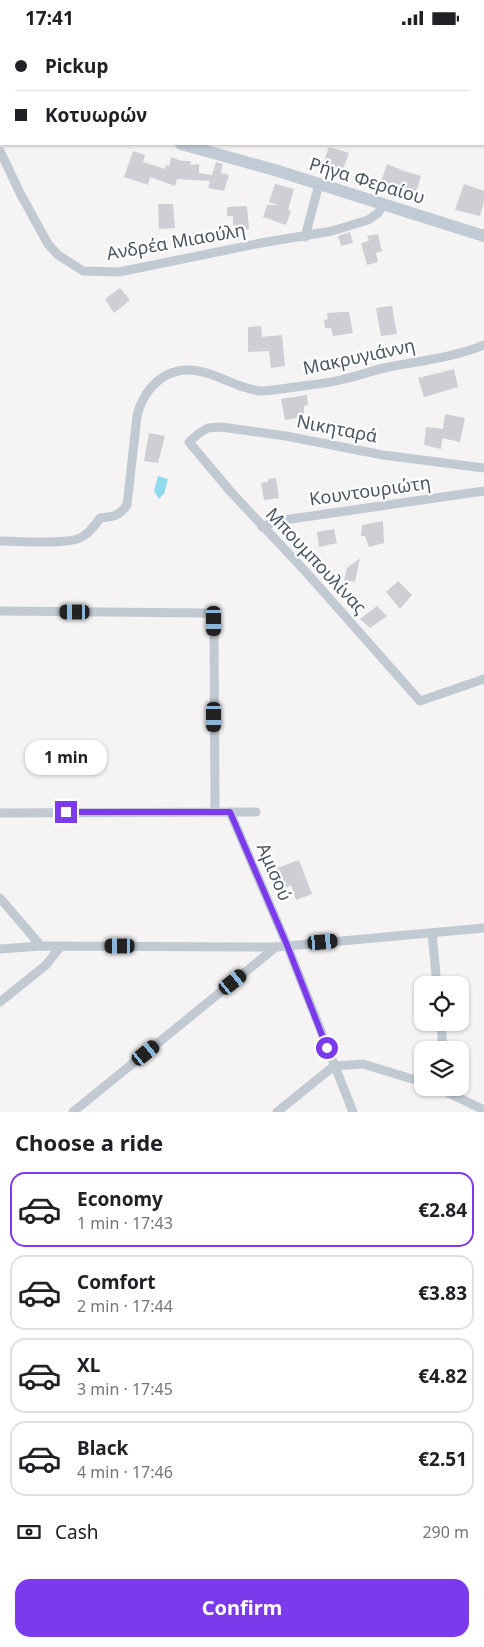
<!DOCTYPE html>
<meta charset="utf-8">
<style>
:root{--surface:#fff;--page:#f2f2f2;--text:#202124;--muted:#757577;--line:#e0e0e0;--accent:#7c3aed}
body{margin:0;font-family:"Noto Sans",sans-serif;background:var(--page);color:var(--text);height:100vh;display:flex;flex-direction:column;font-size:19px;white-space:nowrap}
*{box-sizing:border-box;margin:0}
p{font-size:16px;color:var(--muted)}
.icon{flex:none;width:28px;height:28px;fill:none;stroke:currentColor;stroke-width:2;stroke-linecap:round;stroke-linejoin:round}
.map{position:relative;height:1077px;overflow:hidden}
.details{display:flex;flex-direction:column;background:var(--surface);flex:1}
.details>*{flex:none}
.hud{position:absolute;left:0px;top:0px;width:485px;height:110px;box-shadow:0 1px 4px #0004;display:grid;align-content:center;height:110px;padding:0 15px;background:var(--surface)}
.fabs{position:absolute;left:414px;top:941px;display:grid;gap:10px}
.fabs a{display:grid;place-items:center;width:55px;height:55px;border-radius:10px;background:var(--surface);box-shadow:0 1px 4px #0004;font-size:25px}
.end{position:absolute;width:22px;height:22px;margin:-11px;border:6px solid #7c3aed;background:#fff;box-shadow:0 0 0 2px #fff}
.from{border-radius:50%}
.bubble{position:absolute;height:35px;border-radius:15px;background:var(--surface);box-shadow:0 1px 4px #0004;font-size:16px;font-weight:700;line-height:35px;text-align:center}
.car{position:absolute;width:15px;height:30px;margin:-15px -8px;border-radius:6px;box-shadow:0 0 4px 1px #0007;background:linear-gradient(#222 24%,#8ab4d8 0 40%,#222 0 76%,#8ab4d8 0 86%,#222 0)}
.hud b{display:flex;align-items:center;gap:18px;height:48px;font-size:19px}
.hud b+b{border-top:1px solid var(--line)}
.hud i{width:12px;height:12px;background:var(--text)}
ul{padding:0;list-style:none}
li{display:flex;align-items:center;gap:15px;height:75px;margin:0 10px 8px;padding:0 5px;border:2px solid var(--line);border-radius:15px}
li div{flex:1}
li b{display:block;font-size:19px}
li em{font-style:normal;font-weight:700}
li.selected{border-color:var(--accent)}
li>.icon{width:45px;height:45px;stroke-width:1.5}
h2{padding:0 15px;font-size:22px;line-height:60px}
.pay{display:flex;align-items:center;gap:12px;height:55px;padding:0 15px;font-size:19px}
.pay p{margin-inline-start:auto}
.action{display:flex;gap:10px;margin-top:auto;padding:10px 15px}
.action a{flex:1;height:58px;border-radius:15px;background:var(--accent);color:#fff;font-size:20px;font-weight:700;line-height:58px;text-align:center}
.status{display:flex;justify-content:space-between;align-items:center;height:35px;padding:0 25px;background:var(--surface);direction:ltr}
.status svg{height:14px;fill:currentColor}
.map>svg:first-child{display:block}
</style>
<div class="status"><b>17:41</b><svg viewBox="0 0 49 12"><path d="M0 12V9h3v3zM5 12V6h3v6zM10 12V3h3v9zM15 12V0h3v12zM26 1h20v11H26zM47 4h2v5h-2z"/></svg></div>
<div class="map">
<svg width="484" height="1077" viewBox="0 0 484 1077">
<rect width="100%" height="100%" fill="#f5f3f3"/>
<polygon fill="#90daee" points="158,441 168,444 164,459 159,464 154,456"/>
<g fill="#cdcfd5">
<polygon points="329,112 349,118 342,137 322,131"/>
<polygon points="133,116 145,120 143,127 165,134 166,130 169,131 171,122 182,126 191,126 190,130 199,129 199,138 212,140 216,127 223,129 221,138 229,140 224,156 208,153 210,146 177,144 175,151 150,142 148,150 124,142"/>
<polygon points="387,129 404,136 421,141 415,160 394,153 393,155 380,150"/>
<polygon points="275,149 294,154 288,175 291,176 286,190 263,182 267,170 278,170 269,167"/>
<polygon points="464,149 484,156 484,167 480,181 455,175"/>
<polygon points="158,169 173,169 175,193 159,194"/>
<polygon points="247,171 249,194 233,194 233,181 227,181 227,172"/>
<polygon points="350,197 353,208 341,211 338,201"/>
<polygon points="378,199 382,216 376,218 378,227 367,230 361,208 369,206 367,201"/>
<polygon points="120,253 130,265 114,278 105,264"/>
<polygon points="392,271 397,299 381,301 376,273"/>
<polygon points="342,277 349,277 353,298 333,301 331,293 325,293 324,285 328,284 327,278"/>
<polygon points="261,291 262,302 282,300 285,331 271,333 269,316 248,317 248,292"/>
<polygon points="454,334 458,352 424,362 418,343"/>
<polygon points="307,360 308,370 304,371 304,382 285,385 281,364"/>
<polygon points="445,379 465,383 460,407 442,403 441,414 424,410 426,392 443,394"/>
<polygon points="149,398 165,401 158,428 144,426"/>
<polygon points="276,443 279,463 264,465 261,448 268,447 268,444"/>
<polygon points="383,486 384,508 369,512 365,501 361,501 362,490"/>
<polygon points="334,494 337,508 319,512 317,497"/>
<polygon points="360,523 355,547 344,545 347,533"/>
<polygon points="398,546 412,560 400,574 386,557"/>
<polygon points="377,571 387,581 370,593 360,584"/>
<polygon points="299,825 312,859 296,865 291,850 284,853 277,833"/>
</g>
<g fill="none" stroke-linecap="round" stroke-linejoin="round">
<g stroke="#c1cad2" stroke-width="9">
<polyline points="118,0 119,1"/>
<polyline points="353,0 355,1"/>
<polyline points="0,116 20,158 48,209 58,220 83,236 119,237 261,208 332,196 368,185 378,178 384,169"/>
<polyline points="305,202 319,149"/>
<polyline points="484,433 383,420 286,401 221,392 208,393 198,399 189,407 230,456 306,537 420,666 484,644"/>
<polyline points="262,492 277,486 484,456"/>
<path d="M0,506c18,0 65,4 80,-3 9,-4 15,-13 20,-20 12,-1 20,-2 27,-13l10,-89c5,-21 19,-40 41,-45 31,-6 55,18 84,20 8,0 18,-2 26,-3 19,-3 38,-4 56,-9 14,-3 27,-8 40,-11 33,-7 69,-10 100,-23"/>
<polyline points="0,576 206,578 212,581 214,586 215,777"/>
<polyline points="230,777 287,910 353,1077"/>
<polyline points="0,778 256,777"/>
<polyline points="0,863 41,911"/>
<polyline points="432,898 437,950"/>
<polyline points="0,914 41,911 276,912 484,893"/>
<polyline points="0,967 46,930 61,911"/>
<polyline points="441,988 443,1015"/>
<polyline points="436,1052 484,1075"/>
<polyline points="73,1077 276,912"/>
<polyline points="277,1077 334,1031 363,1029 422,1047"/>
</g>
<g stroke="#c1cbd6" stroke-width="12">
<polyline points="0,49 1,49"/>
<polyline points="181,109 278,136 484,201"/>
</g>
</g>
<g fill="none" stroke-linecap="round" stroke-linejoin="round">
<polyline stroke="#7c3aed" stroke-width="6" points="66,777 230,777 287,910 327,1013"/>
</g>
<g text-anchor="middle" stroke-width="4.5" stroke-linejoin="round" paint-order="stroke">
<g font-size="18" fill="#4a5661" stroke="#fff">
<text transform="translate(367 146) rotate(17)" y="6">Ρήγα Φεραίου</text>
<text transform="translate(176 207) rotate(-10)" y="6">Ανδρέα Μιαούλη</text>
<text transform="translate(359 322) rotate(-12)" y="6">Μακρυγιάννη</text>
<text transform="translate(337 394) rotate(11)" y="6">Νικηταρά</text>
<text transform="translate(370 456) rotate(-8)" y="6">Κουντουριώτη</text>
<text transform="translate(316 526) rotate(47)" y="6">Μπουμπουλίνας</text>
<text transform="translate(274 837) rotate(67)" y="6">Αμισού</text>
</g>
</g>
</svg>
<div class="fabs">
<a><svg class="icon" aria-label="locate" viewBox="0 0 24 24"><circle cx="12" cy="12" r="6"/><path d="M12 2v4M12 18v4M2 12h4M18 12h4"/></svg></a>
<a><svg class="icon" aria-label="layers" viewBox="0 0 24 24"><path d="M12 4l9 5-9 5-9-5zM3 14l9 5 9-5"/></svg></a>
</div>
<i class="end from" style="left:327px;top:1013px"></i>
<i class="end" style="left:66px;top:777px"></i>
<div class="bubble" style="left:25px;top:705px;width:82px">1 min</div>
<i class="car" style="left:75px;top:577px;rotate:270deg"></i>
<i class="car" style="left:214px;top:586px;rotate:180deg"></i>
<i class="car" style="left:214px;top:682px;rotate:180deg"></i>
<i class="car" style="left:323px;top:907px;rotate:85deg"></i>
<i class="car" style="left:120px;top:911px;rotate:270deg"></i>
<i class="car" style="left:233px;top:947px;rotate:51deg"></i>
<i class="car" style="left:146px;top:1018px;rotate:51deg"></i>
<div class="hud">
<b><i class="from"></i>Pickup</b>
<b><i></i>Κοτυωρών</b>
</div>
</div>
<section class="details">
<h2>Choose a ride</h2>
<ul>
<li class="selected"><svg class="icon" aria-label="car" viewBox="0 0 24 24"><path d="M5 17H2v-5l4-1 3-4h7l3 4 3 1v5h-3M9 17h6M6 11h13"/><circle cx="7" cy="17" r="2"/><circle cx="17" cy="17" r="2"/></svg><div><b>Economy</b><p>1 min · 17:43</p></div><em>€2.84</em></li>
<li><svg class="icon" aria-label="car" viewBox="0 0 24 24"><path d="M5 17H2v-5l4-1 3-4h7l3 4 3 1v5h-3M9 17h6M6 11h13"/><circle cx="7" cy="17" r="2"/><circle cx="17" cy="17" r="2"/></svg><div><b>Comfort</b><p>2 min · 17:44</p></div><em>€3.83</em></li>
<li><svg class="icon" aria-label="car" viewBox="0 0 24 24"><path d="M5 17H2v-5l4-1 3-4h7l3 4 3 1v5h-3M9 17h6M6 11h13"/><circle cx="7" cy="17" r="2"/><circle cx="17" cy="17" r="2"/></svg><div><b>XL</b><p>3 min · 17:45</p></div><em>€4.82</em></li>
<li><svg class="icon" aria-label="car" viewBox="0 0 24 24"><path d="M5 17H2v-5l4-1 3-4h7l3 4 3 1v5h-3M9 17h6M6 11h13"/><circle cx="7" cy="17" r="2"/><circle cx="17" cy="17" r="2"/></svg><div><b>Black</b><p>4 min · 17:46</p></div><em>€2.51</em></li>
</ul>
<div class="pay"><svg class="icon" aria-label="cash" viewBox="0 0 24 24"><path d="M3 7h18v10H3z"/><circle cx="12" cy="12" r="2"/></svg>Cash<p>290 m</p></div>
<div class="action"><a>Confirm</a></div>
</section>
